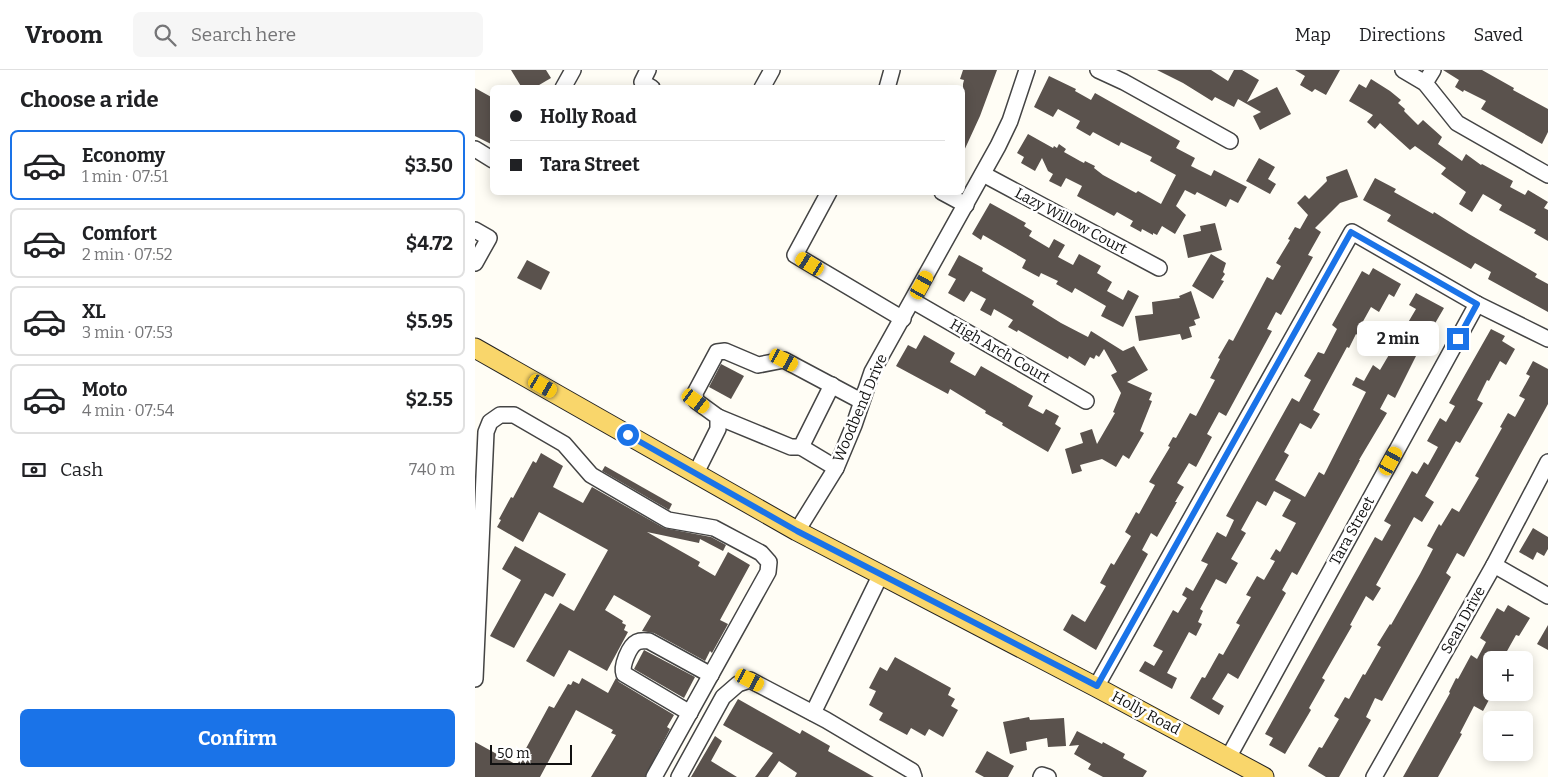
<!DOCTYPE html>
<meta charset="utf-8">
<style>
:root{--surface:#fff;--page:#f6f6f6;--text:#202124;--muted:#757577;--line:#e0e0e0;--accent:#1a73e8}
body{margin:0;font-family:Bitter,serif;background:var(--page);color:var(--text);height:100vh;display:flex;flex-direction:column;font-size:19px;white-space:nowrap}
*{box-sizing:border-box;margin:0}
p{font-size:16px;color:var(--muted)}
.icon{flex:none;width:28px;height:28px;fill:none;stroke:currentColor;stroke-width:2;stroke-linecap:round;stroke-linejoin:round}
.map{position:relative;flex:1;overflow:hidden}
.details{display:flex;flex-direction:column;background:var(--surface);width:475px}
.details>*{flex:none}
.banner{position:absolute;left:15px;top:15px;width:475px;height:110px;border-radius:8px;box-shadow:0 2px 12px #0003;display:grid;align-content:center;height:110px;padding:0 20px;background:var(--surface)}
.fabs{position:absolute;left:1008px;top:581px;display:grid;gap:10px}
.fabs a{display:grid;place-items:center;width:50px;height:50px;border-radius:8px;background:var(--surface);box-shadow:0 2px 12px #0003;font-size:25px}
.scale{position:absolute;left:15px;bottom:12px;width:82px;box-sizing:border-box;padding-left:5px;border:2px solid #111;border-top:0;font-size:14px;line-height:18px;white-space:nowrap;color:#111;-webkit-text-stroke:4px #fff;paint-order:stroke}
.end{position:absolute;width:22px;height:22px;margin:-11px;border:6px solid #1a73e8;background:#fff;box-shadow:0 0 0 2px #fff}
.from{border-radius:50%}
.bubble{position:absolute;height:35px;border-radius:8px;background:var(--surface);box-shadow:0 2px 12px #0003;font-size:16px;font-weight:700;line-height:35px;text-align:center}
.car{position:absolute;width:15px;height:30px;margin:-15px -8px;border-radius:6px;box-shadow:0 0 4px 1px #0007;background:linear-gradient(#f5c518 24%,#345 0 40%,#f5c518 0 76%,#345 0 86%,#f5c518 0)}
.banner b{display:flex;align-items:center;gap:18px;height:48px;font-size:19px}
.banner b+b{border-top:1px solid var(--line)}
.banner i{width:12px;height:12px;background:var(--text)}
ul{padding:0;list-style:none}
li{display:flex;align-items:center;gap:15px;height:70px;margin:0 10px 8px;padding:0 10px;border:2px solid var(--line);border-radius:8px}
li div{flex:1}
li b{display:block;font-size:19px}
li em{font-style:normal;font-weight:700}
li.selected{border-color:var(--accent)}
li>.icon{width:45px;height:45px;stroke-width:1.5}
h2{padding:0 20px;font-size:22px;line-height:60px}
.pay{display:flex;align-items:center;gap:12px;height:55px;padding:0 20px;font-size:19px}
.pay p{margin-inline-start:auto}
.button{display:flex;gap:10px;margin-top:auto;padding:10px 20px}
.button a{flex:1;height:58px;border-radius:8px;background:var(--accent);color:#fff;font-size:20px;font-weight:700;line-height:58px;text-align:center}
header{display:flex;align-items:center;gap:30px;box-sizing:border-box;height:70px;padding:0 25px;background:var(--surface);border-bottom:1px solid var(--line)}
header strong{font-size:24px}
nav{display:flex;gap:28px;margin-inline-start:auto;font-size:18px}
.search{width:350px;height:45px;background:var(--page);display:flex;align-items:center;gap:12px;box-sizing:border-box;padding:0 18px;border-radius:8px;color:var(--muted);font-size:19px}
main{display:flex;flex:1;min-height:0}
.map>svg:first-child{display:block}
</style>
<header>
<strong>Vroom</strong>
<div class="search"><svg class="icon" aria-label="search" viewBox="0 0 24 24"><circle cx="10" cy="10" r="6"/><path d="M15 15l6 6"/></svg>Search here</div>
<nav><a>Map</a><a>Directions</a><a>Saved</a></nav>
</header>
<main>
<section class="details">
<h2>Choose a ride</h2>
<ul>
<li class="selected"><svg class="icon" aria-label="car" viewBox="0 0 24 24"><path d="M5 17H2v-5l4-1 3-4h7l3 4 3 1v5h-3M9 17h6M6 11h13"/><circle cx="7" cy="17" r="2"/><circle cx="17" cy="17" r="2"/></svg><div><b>Economy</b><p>1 min · 07:51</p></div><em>$3.50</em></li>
<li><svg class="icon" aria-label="car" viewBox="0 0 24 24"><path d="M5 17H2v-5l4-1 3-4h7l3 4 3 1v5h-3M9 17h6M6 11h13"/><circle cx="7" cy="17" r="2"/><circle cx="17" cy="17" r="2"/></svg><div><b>Comfort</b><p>2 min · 07:52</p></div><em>$4.72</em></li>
<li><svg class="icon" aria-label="car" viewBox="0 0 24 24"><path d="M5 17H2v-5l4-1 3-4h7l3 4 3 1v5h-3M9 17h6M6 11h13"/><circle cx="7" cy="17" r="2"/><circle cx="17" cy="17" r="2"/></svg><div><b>XL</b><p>3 min · 07:53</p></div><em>$5.95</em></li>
<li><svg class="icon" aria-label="car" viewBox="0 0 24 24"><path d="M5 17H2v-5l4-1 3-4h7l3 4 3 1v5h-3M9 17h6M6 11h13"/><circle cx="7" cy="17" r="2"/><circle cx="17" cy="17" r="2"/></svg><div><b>Moto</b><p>4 min · 07:54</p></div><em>$2.55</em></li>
</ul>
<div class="pay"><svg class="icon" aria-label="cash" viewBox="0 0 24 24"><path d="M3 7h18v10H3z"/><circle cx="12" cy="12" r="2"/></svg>Cash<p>740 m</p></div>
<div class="button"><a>Confirm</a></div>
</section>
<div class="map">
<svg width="1073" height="707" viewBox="0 0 1073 707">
<rect width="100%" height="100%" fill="#fffdf5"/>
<g fill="#5a524d">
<polygon points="36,0 71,0 76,8 59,18 47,18"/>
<polygon points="488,0 522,0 505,46 488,83 488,14 489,10 485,9"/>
<polygon points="682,0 736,0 753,11 759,0 767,0 784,10 772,32 802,17 816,44 785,60 778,46 786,42 763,29 759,37 740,27 737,31 708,13"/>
<polygon points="820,0 865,0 851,25 840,19 837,22 825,15 830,6"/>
<polygon points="968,0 1007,0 1039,18 1038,20 1073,39 1073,62 1067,74 1006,39 1011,31 989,20 988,22 980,17 984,10"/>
<polygon points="574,6 601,19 600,21 616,30 620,23 705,71 701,78 720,88 716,96 736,106 739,100 772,117 763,133 755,129 751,137 722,122 720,125 710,120 701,136 711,145 700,164 687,156 682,165 678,163 678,165 667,159 666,162 655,156 658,151 642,142 639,146 602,126 607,116 591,108 586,117 574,111 578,104 573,101 567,88 560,101 546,93 549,87 542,83 553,64 578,78 579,76 582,78 584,74 591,79 589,82 605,91 609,93 610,91 620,96 619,98 628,105 661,123 663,121 686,134 701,105 675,91 677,87 646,72 644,76 618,62 615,66 601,58 605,51 583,39 578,47 559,37"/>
<polygon points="896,9 915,21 926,30 923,33 930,39 929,41 943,55 948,50 967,67 963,74 987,91 991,84 1006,95 1007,94 1038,111 1035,117 1050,125 1053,120 1073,132 1069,138 1073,140 1073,171 1059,163 1061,160 1024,140 1027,135 1008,124 997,142 984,134 991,122 966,104 971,98 940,76 935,80 905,53 900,59 892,52 898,45 874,31 884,14 891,18"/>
<polygon points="0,18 18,28 18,75 0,66"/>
<polygon points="784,88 800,97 793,109 801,114 795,124 771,111"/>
<polygon points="872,99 883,127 865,133 840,158 846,162 833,185 838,187 806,245 801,242 792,259 797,261 751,346 744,342 732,364 737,367 721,397 714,393 702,413 709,417 700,432 702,432 682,467 676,463 667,480 673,484 621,580 588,560 597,544 610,552 631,516 625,513 636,493 639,495 656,466 650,462 661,442 664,444 680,415 674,412 695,377 693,376 698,367 701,368 715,343 721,346 740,310 735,308 745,289 743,288 754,269 758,271 792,207 798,210 806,196 801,193 815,170 813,169 820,157 825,159 833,145 822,133 830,125 834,129 852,111 851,107"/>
<polygon points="900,108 921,119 919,122 958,144 959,142 994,164 1062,204 1060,207 1073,214 1073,242 1013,209 1016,202 1000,193 996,199 912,151 916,145 888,130"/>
<polygon points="515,133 551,153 549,156 557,161 554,166 574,178 579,169 590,175 583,187 598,195 604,184 626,196 622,203 637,212 632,221 648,230 653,220 664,226 648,257 626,246 631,236 600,218 597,223 581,214 583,211 566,203 564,207 547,198 551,190 508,165 506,170 497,164"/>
<polygon points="740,153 747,180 713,188 708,165 726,161 725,156"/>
<polygon points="736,184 751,193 748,202 750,204 746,210 749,211 738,229 717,216"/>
<polygon points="484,185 508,198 507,201 559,231 557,235 586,253 613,267 616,261 648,281 659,276 673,300 652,312 677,323 674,330 677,331 665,361 669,363 654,389 648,385 641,397 627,389 605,395 607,401 597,404 590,379 608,373 605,363 617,359 622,374 640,343 638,342 646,323 636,305 642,302 629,279 624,287 621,285 619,289 615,287 610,296 594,286 593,289 543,260 542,262 533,257 538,250 519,239 516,246 505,240 511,229 496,221 489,232 473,223 481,209 473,205"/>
<polygon points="52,190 75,202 66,220 42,208"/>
<polygon points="898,198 926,214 919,227 914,224 904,242 896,237 886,255 892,258 886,268 881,264 874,278 872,277 838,340 845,344 836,359 825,353 809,382 814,385 800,410 830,427 844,402 849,405 891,322 877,315 881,307 889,311 898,295 905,300 941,239 934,235 941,223 969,238 941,286 920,328 913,324 905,339 912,343 884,390 885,390 822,505 817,502 807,520 811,523 763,609 753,603 737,629 749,636 744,645 715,628 727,607 730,608 744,583 748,585 765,555 761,553 776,527 771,525 782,506 789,510 800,491 795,489 801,479 805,482 821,453 807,446 816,430 799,421 791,436 782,431 766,460 771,463 756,489 763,493 751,514 741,509 725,539 728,541 723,552 727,554 721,566 714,562 692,603 702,608 697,619 664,601 670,591 679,596 688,581 678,576 698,540 703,543 712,528 707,525 711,517 718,521 733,494 726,491 742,462 751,467 759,450 751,446 817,328 824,332 836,310 829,306 843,282 849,284 862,259 857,255 887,201 894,205"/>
<polygon points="716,221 725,248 719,250 721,255 714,257 717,267 707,270 705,264 664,271 660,246 678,244 677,232 705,228 704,226"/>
<polygon points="1016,259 1030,266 1027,271 1040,279 1031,295 1025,291 1014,311 1012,310 1002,330 1008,333 985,373 981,371 950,426 959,432 947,452 939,447 901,515 906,518 898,531 891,526 875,555 877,556 847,608 850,610 834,638 836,640 810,684 794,675 798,668 790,664 900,467 907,471 916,455 909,451 937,401 942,404 949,392 953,395 963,377 952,371 965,348 971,352 980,336 974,333"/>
<polygon points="449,265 480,283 475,292 500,306 506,296 558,326 553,336 568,344 571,339 584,346 580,354 586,358 573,382 527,355 528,353 510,343 511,341 475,319 473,324 421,296 433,275 441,279"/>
<polygon points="1058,291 1073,299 1073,334 989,487 982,483 971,503 976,507 907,631 900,628 891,647 896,650 864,707 851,707 833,696 844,677 847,678 864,649 859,646 870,627 874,629 888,604 890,605 906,577 902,575 915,554 916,555 945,504 958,479 952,476 964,454 966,456 977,438 984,442 1004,408 1000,406 1027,358 1025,357 1033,343 1040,347 1050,329 1044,326 1055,306 1051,304"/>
<polygon points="246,294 269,306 256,329 234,317"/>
<polygon points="66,383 88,396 78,417 108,433 117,417 189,458 236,467 251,475 248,481 225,469 224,473 172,462 225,492 223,496 240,506 253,482 275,495 245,550 253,554 237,583 235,581 230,591 179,563 167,561 176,546 139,525 130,540 148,551 147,553 151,555 149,560 153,562 132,601 94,580 79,607 51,591 85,533 99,541 133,480 64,442 48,472 22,457 26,450 24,449 36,427 38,428 58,391 61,393"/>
<polygon points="130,396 197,434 194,440 127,401"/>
<polygon points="1058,458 1073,467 1073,479 1069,486 1062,482 1058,490 1044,482"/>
<polygon points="40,476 91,504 78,527 70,523 39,578 15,566 46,510 27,499"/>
<polygon points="1033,535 1055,548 1044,566 1041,565 1027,590 1016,590 1016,626 1008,641 999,636 985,663 987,664 963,707 928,707 975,623 974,622 981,608 983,609 996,585 1002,589 1011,572 1005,568 1022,538 1029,542"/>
<polygon points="1073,555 1073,580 1062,574"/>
<polygon points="169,580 220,607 209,628 159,599"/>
<polygon points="420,587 476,618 473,625 480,629 476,636 483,640 468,667 454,659 450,666 436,658 432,665 404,650 408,643 394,635 401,621 394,618 405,597 412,601"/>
<polygon points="107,608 133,623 141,608 144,612 199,645 192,657 195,659 170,707 116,707 141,665 136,663 138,660 101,640 65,707 0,707 0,672 42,695 74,636 79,638 93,614 96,615 98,611 104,614"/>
<polygon points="263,629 325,664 327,660 355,676 353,681 399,707 320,707 322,703 304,691 293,707 280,707 298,683 248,655"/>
<polygon points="554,647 555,650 589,648 591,676 573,677 572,668 551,672 552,680 535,684 528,652"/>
<polygon points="602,661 627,674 628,672 650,684 648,688 672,701 668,707 628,707 613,699 616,694 599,684 604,675 594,676"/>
<polygon points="240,666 247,671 236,691 262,707 216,707"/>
<polygon points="512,681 539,696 533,707 509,707 500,702"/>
</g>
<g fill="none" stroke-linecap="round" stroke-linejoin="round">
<defs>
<g id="minor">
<polyline points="173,0 167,12 177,18"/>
<polyline points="623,0 649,12 755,71"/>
<polyline points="928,0 950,13 982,53 1073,105"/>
<polyline points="950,13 958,0"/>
<polyline points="88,18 98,0"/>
<polyline points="287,18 297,0"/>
<polyline points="412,18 417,0"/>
<polyline points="0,79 18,90"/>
<polyline points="508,104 684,198"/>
<polyline points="354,122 320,185 428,249"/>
<polyline points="467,122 491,135"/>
<polyline points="0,160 14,168 0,193"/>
<polyline points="438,231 611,331"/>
<polyline points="243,347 316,377 326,377 357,315"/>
<polyline points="326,377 361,398"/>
<polyline points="221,403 243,359 243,347 221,331 220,323 242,282 250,281 283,295 309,290 386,331"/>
<polyline points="322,461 361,398 379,355 397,302 523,76 535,51 552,0"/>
<polyline points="1019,495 1073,526"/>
<polyline points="0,609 11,362 15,352 25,345 39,345 89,374 116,405 193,450 239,458 286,483 294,492 293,502 179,707"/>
<polyline points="621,617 877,162 1002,234 1073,269"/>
<path d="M215,643l-66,-39c-3,-8 5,-28 13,-32 4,-2 9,-1 12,-1l62,34"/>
<polyline points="338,643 406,504"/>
<polyline points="753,688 1002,234"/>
<polyline points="204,707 248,627 263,614 275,610 351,650 437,701 439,707"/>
<polyline points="566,707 567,705 573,707"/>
<polyline points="899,707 1019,495 1073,392"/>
</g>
<polyline id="major" points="0,278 322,461 621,617 789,707"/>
</defs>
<use href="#minor" stroke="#444" stroke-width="18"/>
<use href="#major" stroke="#222" stroke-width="21"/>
<use href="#minor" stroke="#fff" stroke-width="15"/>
<use href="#major" stroke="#f9d66b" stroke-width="19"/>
</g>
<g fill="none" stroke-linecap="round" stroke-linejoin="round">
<polyline stroke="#1a73e8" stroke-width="6" points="153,365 322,461 622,616 876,162 1002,234 983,269"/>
</g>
<g text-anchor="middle" stroke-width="5" stroke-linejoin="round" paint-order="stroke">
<g font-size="15" fill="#111" stroke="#fff">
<text transform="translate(596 151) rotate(28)" y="5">Lazy Willow Court</text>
<text transform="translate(525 281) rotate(30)" y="5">High Arch Court</text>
<text transform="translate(385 338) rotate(-67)" y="5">Woodbend Drive</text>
<text transform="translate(877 461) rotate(-61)" y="5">Tara Street</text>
<text transform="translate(988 550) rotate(-61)" y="5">Sean Drive</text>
<text transform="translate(671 643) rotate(28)" y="5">Holly Road</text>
</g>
</g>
</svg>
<div class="fabs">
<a>+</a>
<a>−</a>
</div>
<div class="scale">50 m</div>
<i class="end from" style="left:153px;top:365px"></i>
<i class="end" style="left:983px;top:269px"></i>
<div class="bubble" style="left:882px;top:251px;width:82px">2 min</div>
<i class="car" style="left:335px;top:194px;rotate:301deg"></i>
<i class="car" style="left:447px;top:215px;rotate:29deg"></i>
<i class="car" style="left:309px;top:290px;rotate:118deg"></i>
<i class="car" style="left:68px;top:316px;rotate:120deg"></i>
<i class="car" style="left:221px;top:331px;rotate:126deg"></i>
<i class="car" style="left:916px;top:391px;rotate:29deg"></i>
<i class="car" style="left:275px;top:610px;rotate:117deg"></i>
<div class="banner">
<b><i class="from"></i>Holly Road</b>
<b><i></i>Tara Street</b>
</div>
</div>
</main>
